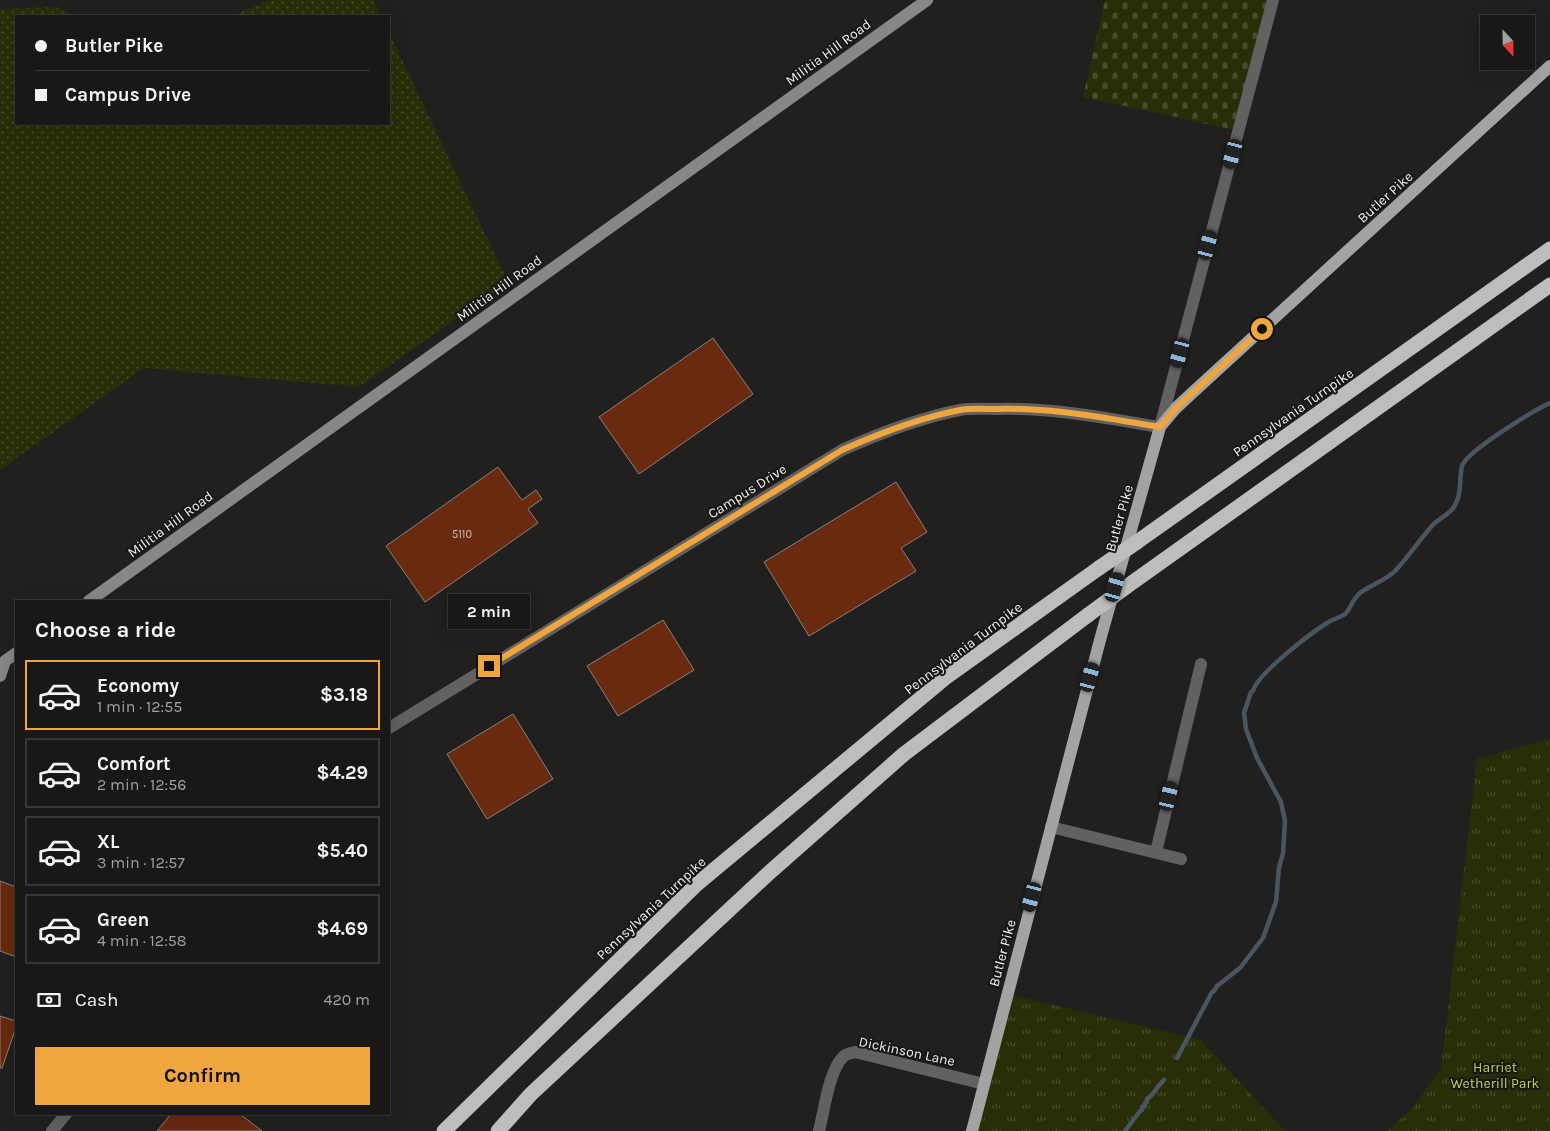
<!DOCTYPE html>
<meta charset="utf-8">
<style>
:root{--surface:#191816;--page:#22211f;--text:#f1f3f6;--muted:#9fa0a1;--line:#373735;--accent:#f0a63f}
body{margin:0;font-family:Karla,sans-serif;background:var(--page);color:var(--text);height:100vh;display:flex;flex-direction:column;font-size:19px;white-space:nowrap}
*{box-sizing:border-box;margin:0}
p{font-size:16px;color:var(--muted)}
.icon{flex:none;width:28px;height:28px;fill:none;stroke:currentColor;stroke-width:2;stroke-linecap:round;stroke-linejoin:round}
.map{position:relative;flex:1;overflow:hidden}
.panel{position:absolute;left:15px;top:600px;width:375px;height:515px;display:flex;flex-direction:column;background:var(--surface);border-radius:0px;box-shadow:0 5px 20px #0002,0 0 0 1px var(--line)}
.panel>*{flex:none}
.guide{position:absolute;left:15px;top:15px;width:375px;height:110px;border-radius:0px;box-shadow:0 5px 20px #0002,0 0 0 1px var(--line);display:grid;align-content:center;height:110px;padding:0 20px;background:var(--surface)}
.needle{width:32px;rotate:158deg}
.tools{position:absolute;left:1480px;top:15px;display:grid;gap:10px}
.tools a{display:grid;place-items:center;width:55px;height:55px;border-radius:0px;background:var(--surface);box-shadow:0 5px 20px #0002,0 0 0 1px var(--line);font-size:25px}
.end{position:absolute;width:22px;height:22px;margin:-11px;border:6px solid #f0a63f;background:#111;box-shadow:0 0 0 2px #111}
.from{border-radius:50%}
.bubble{position:absolute;height:35px;border-radius:0px;background:var(--surface);box-shadow:0 5px 20px #0002,0 0 0 1px var(--line);font-size:16px;font-weight:700;line-height:35px;text-align:center}
.car{position:absolute;width:15px;height:30px;margin:-15px -8px;border-radius:6px;box-shadow:0 0 4px 1px #0007;background:linear-gradient(#222 24%,#8ab4d8 0 40%,#222 0 76%,#8ab4d8 0 86%,#222 0)}
.guide b{display:flex;align-items:center;gap:18px;height:48px;font-size:19px}
.guide b+b{border-top:1px solid var(--line)}
.guide i{width:12px;height:12px;background:var(--text)}
ul{padding:0;list-style:none}
li{display:flex;align-items:center;gap:15px;height:70px;margin:0 10px 8px;padding:0 10px;border:2px solid var(--line);border-radius:0px}
li div{flex:1}
li b{display:block;font-size:19px}
li em{font-style:normal;font-weight:700}
li.current{border-color:var(--accent)}
li>.icon{width:45px;height:45px;stroke-width:1.5}
h2{padding:0 20px;font-size:22px;line-height:60px}
.pay{display:flex;align-items:center;gap:12px;height:55px;padding:0 20px;font-size:19px}
.pay p{margin-inline-start:auto}
.action{display:flex;gap:10px;margin-top:auto;padding:10px 20px}
.action a{flex:1;height:58px;border-radius:0px;background:var(--accent);color:#111;font-size:20px;font-weight:700;line-height:58px;text-align:center}
.map>svg:first-child{display:block}
</style>
<div class="map">
<svg width="1550" height="1131" viewBox="0 0 1550 1131">
<defs>
<pattern id="grass-dots" width="8" height="8" patternUnits="userSpaceOnUse" patternTransform="scale(1.25)"><rect width="8" height="8" fill="#282f08"/><path d="M2 2h.1M6 6h.1" fill="none" stroke="#484d2c" stroke-width="1.8" stroke-linecap="round"/></pattern>
<pattern id="cemetery-stones" width="16" height="16" patternUnits="userSpaceOnUse" patternTransform="scale(1.25)"><rect width="16" height="16" fill="#282f08"/><path d="M2 7V4a2 2 0 0 1 4 0v3zM10 15v-3a2 2 0 0 1 4 0v3z" fill="#484d2c"/></pattern>
<pattern id="park-tufts" width="24" height="20" patternUnits="userSpaceOnUse" patternTransform="scale(1.25)"><rect width="24" height="20" fill="#282f08"/><path d="M3 7l-1-3M5 7V3M7 7l1-3M15 17l-1-3M17 17v-4M19 17l1-3" fill="none" stroke="#484d2c"/></pattern>
</defs>
<rect width="100%" height="100%" fill="#21201e"/>
<g fill="url(#grass-dots)">
<polygon points="270,0 373,0 381,16 231,16"/>
<polygon points="56,7 75,16 16,16 16,124 389,124 389,33 508,282 359,387 144,368 0,470 0,9"/>
</g>
<polygon fill="url(#cemetery-stones)" points="1105,0 1273,0 1239,131 1083,97"/>
<g fill="url(#park-tufts)">
<polygon points="1550,739 1550,1131 1387,1131 1413,1108 1441,1068 1477,759"/>
<polygon points="1007,994 1201,1040 1285,1131 972,1131"/>
</g>
<g fill="none" stroke-linecap="round" stroke-linejoin="round">
<g stroke="#485563" stroke-width="4.5">
<path d="M1177,1058l35,-66 2,-1 3,-5 23,-18 23,-30 13,-36 3,-35 4,-13 2,-33 -4,-19 -24,-44 -11,-29 -2,-16 7,-21 2,-1c4,-17 58,-58 74,-68 5,-4 13,-5 18,-9 5,-4 7,-14 15,-21 11,-8 26,-13 35,-22 13,-14 24,-30 36,-44 6,-8 18,-12 23,-20 8,-12 5,-28 8,-41 4,-14 72,-56 88,-63"/>
<path d="M1125,1131l15,-20 2,-1v-3l3,-1v-3l2,-1v-3c7,-4 10,-13 17,-19"/>
</g>
</g>
<g fill="#692a0f" stroke="#858281">
<polygon points="713,338 753,394 639,474 599,417"/>
<polygon points="498,467 522,500 536,490 542,499 528,509 538,523 425,602 386,546"/>
<polygon points="896,482 927,532 901,548 916,571 809,636 764,562"/>
<polygon points="663,620 694,670 618,716 587,666"/>
<polygon points="513,714 553,779 487,819 447,754"/>
<polygon points="0,881 16,887 16,957 0,951"/>
<polygon points="0,1016 16,1021 16,1027 2,1068 0,1068"/>
<polygon points="171,1114 240,1114 262,1131 157,1131"/>
</g>
<g fill="none" stroke-linecap="round" stroke-linejoin="round">
<g stroke="#626160" stroke-width="12">
<path d="M389,728l453,-278c38,-17 77,-32 118,-40 11,-2 23,-1 35,-1 55,-2 110,9 165,18l113,-427"/>
<polyline points="1051,827 1181,859"/>
<polyline points="1156,852 1201,664"/>
<polyline points="52,1131 66,1114"/>
<path d="M819,1131c5,-19 10,-62 25,-75 2,-2 7,-3 11,-4l129,32"/>
</g>
<g stroke="#878785" stroke-width="12">
<polyline points="89,601 927,0"/>
<polyline points="0,676 5,661 16,653"/>
</g>
<polyline stroke="#a4a3a1" stroke-width="12" points="972,1131 1100,640 1160,427 1176,408 1191,394 1550,66"/>
<g stroke="#bebdbb" stroke-width="15">
<polyline points="1137,542 1550,249"/>
<polyline points="1126,587 1550,285"/>
<polyline points="444,1131 697,884 945,678 1099,568"/>
<polyline points="498,1131 531,1094 770,872 904,754 1088,615"/>
</g>
<g stroke="#bebdbb" stroke-width="15">
<polyline points="1099,568 1137,542"/>
<polyline points="1088,615 1126,587"/>
</g>
</g>
<g fill="none" stroke-linecap="round" stroke-linejoin="round">
<path stroke="#f0a63f" stroke-width="6" d="M489,666l353,-216c38,-17 77,-32 118,-40 11,-2 24,-1 35,-1 55,-2 110,9 165,18l16,-19 86,-79"/>
</g>
<g text-anchor="middle" stroke-width="4" stroke-linejoin="round" paint-order="stroke">
<g font-size="11" fill="#cfbeb7">
<text x="462" y="538">5110</text>
</g>
<g font-size="14" fill="#f1f0ef" stroke="#181715">
<text transform="translate(828 52) rotate(-36)" y="5">Militia Hill Road</text>
<text transform="translate(1385 197) rotate(-42)" y="5">Butler Pike</text>
<text transform="translate(499 288) rotate(-36)" y="5">Militia Hill Road</text>
<text transform="translate(1293 412) rotate(-35)" y="5">Pennsylvania Turnpike</text>
<text transform="translate(747 491) rotate(-32)" y="5">Campus Drive</text>
<text transform="translate(1119 518) rotate(-74)" y="5">Butler Pike</text>
<text transform="translate(170 524) rotate(-36)" y="5">Militia Hill Road</text>
<text transform="translate(963 648) rotate(-37)" y="5">Pennsylvania Turnpike</text>
<text transform="translate(651 908) rotate(-43)" y="5">Pennsylvania Turnpike</text>
<text transform="translate(1002 953) rotate(-75)" y="5">Butler Pike</text>
<text transform="translate(907 1051) rotate(12)" y="5">Dickinson Lane</text>
</g>
<g font-size="14" fill="#bad357" stroke="#181715">
<text x="1495" y="1072">Harriet<tspan x="1495" dy="16">Wetherill Park</tspan></text>
</g>
</g>
</svg>
<div class="tools">
<a><svg class="needle" viewBox="-14 -14 28 28"><path d="M0-13l5 13h-10z" fill="#e53935"/><path d="M0 13l5-13h-10z" fill="#9fa0a1"/></svg></a>
</div>
<i class="end from" style="left:1262px;top:329px"></i>
<i class="end" style="left:489px;top:666px"></i>
<div class="bubble" style="left:448px;top:594px;width:82px">2 min</div>
<i class="car" style="left:1233px;top:154px;rotate:195deg"></i>
<i class="car" style="left:1208px;top:245px;rotate:15deg"></i>
<i class="car" style="left:1180px;top:353px;rotate:195deg"></i>
<i class="car" style="left:1115px;top:587px;rotate:16deg"></i>
<i class="car" style="left:1090px;top:677px;rotate:15deg"></i>
<i class="car" style="left:1169px;top:796px;rotate:13deg"></i>
<i class="car" style="left:1032px;top:897px;rotate:195deg"></i>
<div class="guide">
<b><i class="from"></i>Butler Pike</b>
<b><i></i>Campus Drive</b>
</div>
<section class="panel">
<h2>Choose a ride</h2>
<ul>
<li class="current"><svg class="icon" aria-label="car" viewBox="0 0 24 24"><path d="M5 17H2v-5l4-1 3-4h7l3 4 3 1v5h-3M9 17h6M6 11h13"/><circle cx="7" cy="17" r="2"/><circle cx="17" cy="17" r="2"/></svg><div><b>Economy</b><p>1 min · 12:55</p></div><em>$3.18</em></li>
<li><svg class="icon" aria-label="car" viewBox="0 0 24 24"><path d="M5 17H2v-5l4-1 3-4h7l3 4 3 1v5h-3M9 17h6M6 11h13"/><circle cx="7" cy="17" r="2"/><circle cx="17" cy="17" r="2"/></svg><div><b>Comfort</b><p>2 min · 12:56</p></div><em>$4.29</em></li>
<li><svg class="icon" aria-label="car" viewBox="0 0 24 24"><path d="M5 17H2v-5l4-1 3-4h7l3 4 3 1v5h-3M9 17h6M6 11h13"/><circle cx="7" cy="17" r="2"/><circle cx="17" cy="17" r="2"/></svg><div><b>XL</b><p>3 min · 12:57</p></div><em>$5.40</em></li>
<li><svg class="icon" aria-label="car" viewBox="0 0 24 24"><path d="M5 17H2v-5l4-1 3-4h7l3 4 3 1v5h-3M9 17h6M6 11h13"/><circle cx="7" cy="17" r="2"/><circle cx="17" cy="17" r="2"/></svg><div><b>Green</b><p>4 min · 12:58</p></div><em>$4.69</em></li>
</ul>
<div class="pay"><svg class="icon" aria-label="cash" viewBox="0 0 24 24"><path d="M3 7h18v10H3z"/><circle cx="12" cy="12" r="2"/></svg>Cash<p>420 m</p></div>
<div class="action"><a>Confirm</a></div>
</section>
</div>
